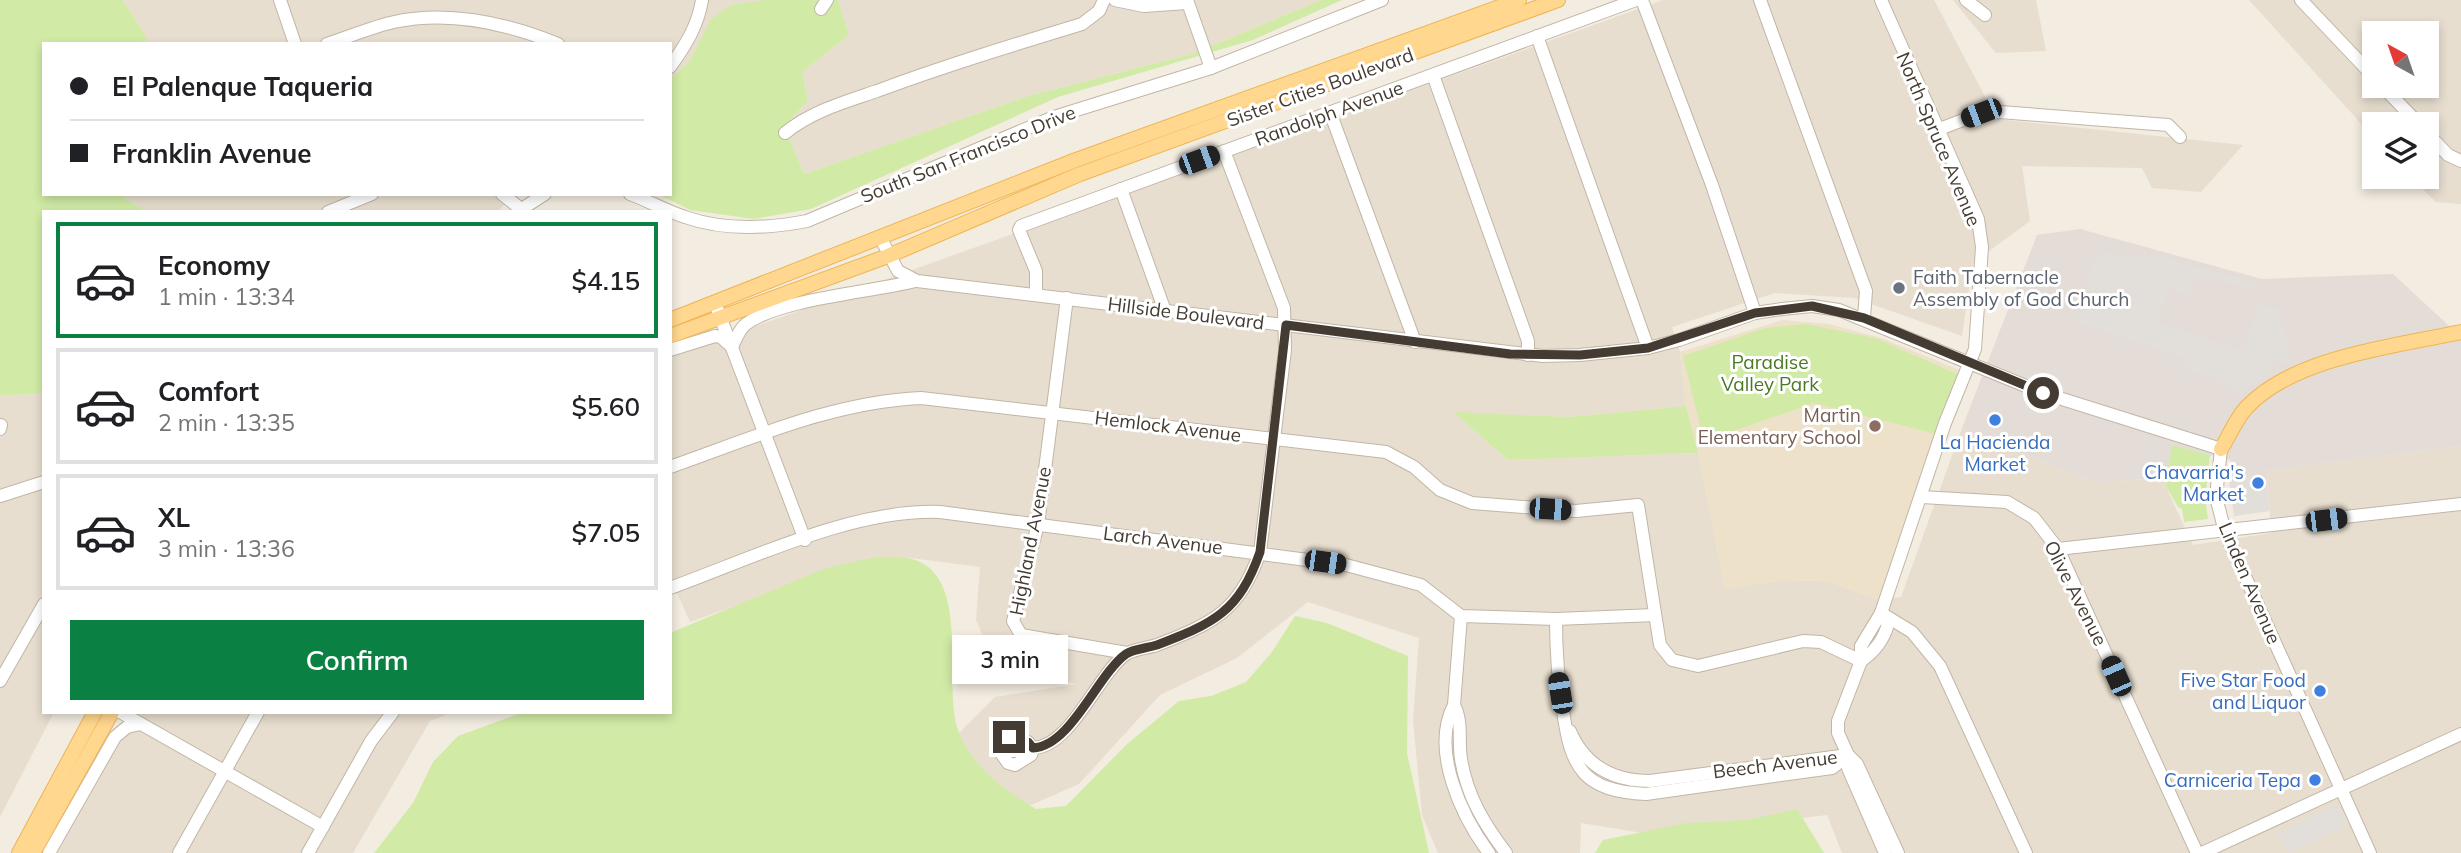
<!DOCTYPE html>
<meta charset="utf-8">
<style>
:root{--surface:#fff;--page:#f6f6f6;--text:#202124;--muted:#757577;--line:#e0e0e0;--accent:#0b8043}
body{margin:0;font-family:Mulish,sans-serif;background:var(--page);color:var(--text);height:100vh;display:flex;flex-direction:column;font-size:26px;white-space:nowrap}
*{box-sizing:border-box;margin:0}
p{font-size:23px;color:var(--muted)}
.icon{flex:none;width:38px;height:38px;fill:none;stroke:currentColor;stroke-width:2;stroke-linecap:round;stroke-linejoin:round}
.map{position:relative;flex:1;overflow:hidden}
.drawer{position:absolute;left:42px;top:210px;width:630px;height:504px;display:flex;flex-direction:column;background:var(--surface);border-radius:0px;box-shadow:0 4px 10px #0003}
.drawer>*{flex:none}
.guide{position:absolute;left:42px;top:42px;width:630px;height:154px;border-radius:0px;box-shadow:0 4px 10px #0003;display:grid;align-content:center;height:154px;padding:0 28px;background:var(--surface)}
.needle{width:46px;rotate:320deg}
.fabs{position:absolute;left:2362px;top:21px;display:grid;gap:14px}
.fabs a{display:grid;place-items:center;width:77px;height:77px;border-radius:0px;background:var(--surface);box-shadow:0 4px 10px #0003;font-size:35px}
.end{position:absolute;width:32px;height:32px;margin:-16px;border:9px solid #443c32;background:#fff;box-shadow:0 0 0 4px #fff}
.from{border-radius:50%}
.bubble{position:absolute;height:49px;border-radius:0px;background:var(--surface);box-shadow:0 4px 10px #0003;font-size:23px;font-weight:600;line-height:49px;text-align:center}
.car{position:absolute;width:21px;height:42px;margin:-21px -10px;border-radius:9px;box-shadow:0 0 5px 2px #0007;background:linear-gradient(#222 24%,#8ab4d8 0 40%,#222 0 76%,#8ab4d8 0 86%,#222 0)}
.guide b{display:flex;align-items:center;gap:24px;height:66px;font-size:26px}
.guide b+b{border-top:2px solid var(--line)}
.guide i{width:18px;height:18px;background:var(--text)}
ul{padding:12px 0 0;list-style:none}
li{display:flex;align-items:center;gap:21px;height:116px;margin:0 14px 10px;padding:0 14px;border:4px solid var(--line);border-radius:0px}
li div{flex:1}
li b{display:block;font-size:26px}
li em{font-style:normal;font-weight:600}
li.selected{border-color:var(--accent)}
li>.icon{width:63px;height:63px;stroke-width:1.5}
.action{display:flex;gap:14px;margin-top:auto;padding:14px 28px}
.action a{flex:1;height:80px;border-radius:0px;background:var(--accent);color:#fff;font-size:28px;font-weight:600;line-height:80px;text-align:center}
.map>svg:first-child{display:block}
</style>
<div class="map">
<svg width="2461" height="853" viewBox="0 0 2461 853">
<rect width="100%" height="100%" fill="#f3ece1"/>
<g fill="#e7decf" fill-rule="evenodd">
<polygon points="123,0 766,0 710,20 690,61 670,79 670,44 141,44 147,38"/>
<polygon points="838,0 1321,0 1195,53 1028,96 804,174 784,126 808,101 802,72 849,35"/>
<polygon points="1663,0 1934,0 1997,119 2243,145 2201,192 2152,188 2142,168 2022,166 2030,221 1973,263 1962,336 1854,298 1775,293 1672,327 1680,352 1686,406 1568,417 1454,413 1508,460 1698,453 1725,589 1781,580 1828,581 1879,600 1901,597 1962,428 2093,482 2167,478 2165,485 2193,545 2271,533 2267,471 2461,446 2461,853 1842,853 1827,815 1655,835 1581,823 1580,853 1438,853 1422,815 1413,720 1419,638 1308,602 1237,658 1160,695 1079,784 1022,809 952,740 995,697 1077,684 997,668 976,620 980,567 911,558 869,558 690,622 670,577 670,357"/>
<polygon points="1953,0 2036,0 2046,51 1996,53"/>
<path d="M2249,0h212v204l-25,-2 -26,-25h17v-53h-52v15zM2375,33h52v53h-52z"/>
<polygon points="119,194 518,194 496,212 147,212"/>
<polygon points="44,394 44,712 54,712 0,817 0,395"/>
<polygon points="137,712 453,712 430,721 353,853 57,853"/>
</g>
<polygon fill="#e4ddd7" points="2080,229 2262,279 2393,274 2461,337 2461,446 2267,471 2269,511 2234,516 2229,481 2230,460 2172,446 2167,478 2093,482 1962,428 2037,235"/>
<polygon fill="#ede1ca" points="1782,320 1829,324 1881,338 1960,370 1879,600 1828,581 1781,580 1725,589 1698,453 1686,406 1680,352"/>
<g fill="#d1eba6">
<polygon points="0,0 123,0 147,38 141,44 44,44 44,194 119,194 147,212 44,212 44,394 0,395"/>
<polygon points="766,0 838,0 849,35 802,72 808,101 784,126 804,174 1028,96 1195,53 1321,0 1342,0 1253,40 1058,97 811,209 754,219 690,210 658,194 670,194 670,79 690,61 710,20 731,5"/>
<polygon points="1806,324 1875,338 1957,374 1936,434 1814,403 1704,441 1683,356 1765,328"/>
<polygon points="1686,406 1698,453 1508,460 1453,412 1568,417"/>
<polygon points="2172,445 2210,455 2205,499 2208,519 2184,522 2182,509 2178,507 2165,485"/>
<path d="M875,557c11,0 22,-1 32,1 67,11 35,125 51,172 12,35 47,61 78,79l30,-3 60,-61 53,-44 32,-5 35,-14 26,-30 23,-36 32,7 81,33 -1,97 22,100h-1055l39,-50 20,-41 25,-26 66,-24h146v-79l156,-65z"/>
<polygon points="1797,809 1824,853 1595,853 1603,840 1686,823 1748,820"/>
</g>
<g fill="#e2dfdb">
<polygon points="2096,254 2158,256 2250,282 2261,288 2195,278 2189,295 2168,288 2156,322 2243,352 2261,300 2266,309 2278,308 2291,361 2278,366 2269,356 2271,371 2241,395 2220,381 2185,369 2188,359 2077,322"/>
<polygon points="2249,466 2252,492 2268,490 2269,511 2234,516 2230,470"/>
<polygon points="2337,805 2347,826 2287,853 2277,833"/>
</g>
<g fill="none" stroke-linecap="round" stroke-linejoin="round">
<defs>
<g id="minor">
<polyline points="280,0 295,44"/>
<polyline points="1115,0 1144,6 1187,3"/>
<polyline points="1187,0 1211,68"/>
<polyline points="1642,0 1712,185 1755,313"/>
<polyline points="1760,0 1866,291 1864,318"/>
<polyline points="1881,0 1978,219 1982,247 1975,349 1945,423 1881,613 1861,646 1861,661 1838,721 1838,733 1848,755 1857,764 1898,853"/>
<polyline points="1966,0 1985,15"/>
<polyline points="2301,0 2375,78"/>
<polyline points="821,9 827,0"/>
<polyline points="1537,36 1648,348"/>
<path d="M327,44c22,-7 44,-17 67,-22 56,-12 112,1 164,22"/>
<path d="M670,67c15,-21 28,-41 32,-67"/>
<polyline points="1433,75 1528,341 1528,355"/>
<polyline points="2382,86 2419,124"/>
<polyline points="1330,112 1415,342"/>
<polyline points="1937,130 1981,113 2000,112 2168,125 2180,137"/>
<path d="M785,133c27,-22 60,-31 92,-42 67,-25 136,-46 205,-67l17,-13 5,-11"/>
<polyline points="2427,133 2448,155 2461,161"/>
<polyline points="1121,189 1165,311"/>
<polyline points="502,194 521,209"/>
<path d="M630,194c19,7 36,17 55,23 40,14 81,12 122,4l247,-104 157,-49 171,-68"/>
<polyline points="328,212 372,194"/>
<polyline points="517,212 545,194"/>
<polyline points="881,239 898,271 917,281 1543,356 1580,355 1648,348 1679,340 1755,313 1782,309 1812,306 1839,310 2043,393 2221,449 2216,497 2225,532 2370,853"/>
<polyline points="1036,294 1036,271 1019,230 1021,226 1636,0"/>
<polyline points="1067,298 1038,524 1013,621 1021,635 1127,653"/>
<polyline points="715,303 805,540"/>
<path d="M732,347c4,-8 7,-18 14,-23 33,-25 126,-32 169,-43"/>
<polyline points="670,350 715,336 721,337 732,347"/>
<polyline points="0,429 1,425"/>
<path d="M670,467c83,-29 163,-65 251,-69l465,54 28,15 26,23 32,13 104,8 62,-6 22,140 12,15 26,6 105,-25 18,1 40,19"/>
<polyline points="0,496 44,482"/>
<polyline points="1922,497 2007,502 2034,518 2058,549 2197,853"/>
<polyline points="2058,549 2461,504"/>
<path d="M670,588c83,-30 182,-79 270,-76l406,53 75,20 40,31 95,3 99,-4"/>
<polyline points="1881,613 1912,632 1940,666 2026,853"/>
<path d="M1461,616l-7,89c-24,45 8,112 35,148"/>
<path d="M1556,619c0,31 2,61 7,92 8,57 20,80 83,83l186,-26 16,-13"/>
<path d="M1861,661c13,-9 23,-22 27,-37l-7,-11"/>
<polyline points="0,681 44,604"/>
<path d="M1454,705c9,17 4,35 7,54 6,37 23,65 45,94"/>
<polyline points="120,712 323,827"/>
<path d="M1570,731c15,35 43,50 80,50l198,-26"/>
<path d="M1033,748l-2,7 -16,10 -7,-2 -7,-10 1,-8 7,-8 19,5 5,6c38,-1 64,-73 93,-94 7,-5 22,-6 31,-9 56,-22 82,-33 103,-93l25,-202 -1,-42 -60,-157"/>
<polyline points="1848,755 1848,768 1885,853"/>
<polyline points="49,853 115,737 127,727 141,724"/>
<polyline points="179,853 258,712"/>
<polyline points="308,853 371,741 393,712"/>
<polyline points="2202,853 2461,734"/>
</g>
<g id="major">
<polyline points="670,320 1076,160 1519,0"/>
<polyline points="670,336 888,256 1080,174 1558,0"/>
<path d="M2221,449c8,-13 15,-30 25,-41 47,-51 149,-62 215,-76"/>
<polyline points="19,853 95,712"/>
<polyline points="33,853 112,712"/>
</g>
</defs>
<use href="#minor" stroke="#c1b6a6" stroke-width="14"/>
<use href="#major" stroke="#eeb554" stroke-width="16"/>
<use href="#minor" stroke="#fff" stroke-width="12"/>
<use href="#major" stroke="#ffd78e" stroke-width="14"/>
</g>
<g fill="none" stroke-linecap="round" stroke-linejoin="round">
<path stroke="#443c32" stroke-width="9" d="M1009,737l19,5 5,6c38,-2 64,-73 93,-94 7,-5 22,-6 31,-9 57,-22 82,-33 103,-93l26,-227 224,29 70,1 68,-7 107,-35 57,-7 52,12 179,75"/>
</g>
<circle fill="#6b7280" stroke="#fff" stroke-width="2.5" cx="1899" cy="288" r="7"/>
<g fill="#3f7fe0" stroke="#fff" stroke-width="2.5">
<circle cx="1995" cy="420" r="7"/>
<circle cx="2258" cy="483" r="7"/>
<circle cx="2320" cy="691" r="7"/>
<circle cx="2315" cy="780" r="7"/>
</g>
<circle fill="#8d6e63" stroke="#fff" stroke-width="2.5" cx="1875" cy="426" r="7"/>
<g text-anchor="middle" stroke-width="6" stroke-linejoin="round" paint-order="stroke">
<g font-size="19" fill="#443c32" stroke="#fff">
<text transform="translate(1320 87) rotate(-20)" y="7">Sister Cities Boulevard</text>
<text transform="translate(1329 113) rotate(-20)" y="7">Randolph Avenue</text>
<text transform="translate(1939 139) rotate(67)" y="7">North Spruce Avenue</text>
<text transform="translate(968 154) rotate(-22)" y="7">South San Francisco Drive</text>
<text transform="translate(1186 313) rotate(7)" y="7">Hillside Boulevard</text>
<text transform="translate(1168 426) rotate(7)" y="7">Hemlock Avenue</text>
<text transform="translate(1163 540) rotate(7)" y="7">Larch Avenue</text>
<text transform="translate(1030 541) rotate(-79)" y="7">Highland Avenue</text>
<text transform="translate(2250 583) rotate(67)" y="7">Linden Avenue</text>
<text transform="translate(2076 593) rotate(63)" y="7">Olive Avenue</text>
<text transform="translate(1775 764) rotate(-7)" y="7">Beech Avenue</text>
</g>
<g font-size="19" fill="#5b616d" stroke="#fff" text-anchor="start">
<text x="1913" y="284">Faith Tabernacle<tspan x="1913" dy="22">Assembly of God Church</tspan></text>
</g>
<g font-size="19" fill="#497a21" stroke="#fff">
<text x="1770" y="369">Paradise<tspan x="1770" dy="22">Valley Park</tspan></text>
</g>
<g font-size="19" fill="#785e54" stroke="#fff" text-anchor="end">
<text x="1861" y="422">Martin<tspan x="1861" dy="22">Elementary School</tspan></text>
</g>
<g font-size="19" fill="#366cbe" stroke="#fff" text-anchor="end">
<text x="1995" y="449" text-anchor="middle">La Hacienda<tspan x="1995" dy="22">Market</tspan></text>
<text x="2244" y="479">Chavarria's<tspan x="2244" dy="22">Market</tspan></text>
<text x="2306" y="687">Five Star Food<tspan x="2306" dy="22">and Liquor</tspan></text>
<text x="2301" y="787">Carniceria Tepa</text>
</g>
</g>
</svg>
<div class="fabs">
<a><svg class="needle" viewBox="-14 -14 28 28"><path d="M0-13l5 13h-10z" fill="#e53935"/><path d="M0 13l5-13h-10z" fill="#757577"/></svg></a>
<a><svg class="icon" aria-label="layers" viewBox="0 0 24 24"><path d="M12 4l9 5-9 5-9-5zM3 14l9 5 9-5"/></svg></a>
</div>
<i class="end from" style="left:2043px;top:393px"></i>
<i class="end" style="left:1009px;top:737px"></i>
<div class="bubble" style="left:952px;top:635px;width:116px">3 min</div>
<i class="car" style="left:1981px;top:113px;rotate:249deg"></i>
<i class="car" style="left:1199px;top:160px;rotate:70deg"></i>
<i class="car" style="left:1550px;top:509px;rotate:94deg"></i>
<i class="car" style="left:2326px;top:520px;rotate:83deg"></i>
<i class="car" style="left:1325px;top:562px;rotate:98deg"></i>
<i class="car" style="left:2116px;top:676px;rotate:336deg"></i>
<i class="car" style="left:1560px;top:693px;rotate:351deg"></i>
<div class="guide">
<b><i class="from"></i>El Palenque Taqueria</b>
<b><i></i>Franklin Avenue</b>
</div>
<section class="drawer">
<ul>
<li class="selected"><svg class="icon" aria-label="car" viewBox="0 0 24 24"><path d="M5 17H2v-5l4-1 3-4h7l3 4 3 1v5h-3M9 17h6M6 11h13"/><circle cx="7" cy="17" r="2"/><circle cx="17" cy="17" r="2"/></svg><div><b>Economy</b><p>1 min · 13:34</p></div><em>$4.15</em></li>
<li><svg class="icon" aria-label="car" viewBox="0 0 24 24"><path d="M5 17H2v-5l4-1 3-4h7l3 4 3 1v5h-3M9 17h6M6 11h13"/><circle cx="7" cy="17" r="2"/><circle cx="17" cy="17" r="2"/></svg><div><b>Comfort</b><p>2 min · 13:35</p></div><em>$5.60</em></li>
<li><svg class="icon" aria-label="car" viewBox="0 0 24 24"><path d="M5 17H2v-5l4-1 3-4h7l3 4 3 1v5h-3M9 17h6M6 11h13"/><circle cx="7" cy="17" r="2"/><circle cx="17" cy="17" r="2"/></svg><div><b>XL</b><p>3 min · 13:36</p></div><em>$7.05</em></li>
</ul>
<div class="action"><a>Confirm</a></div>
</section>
</div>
